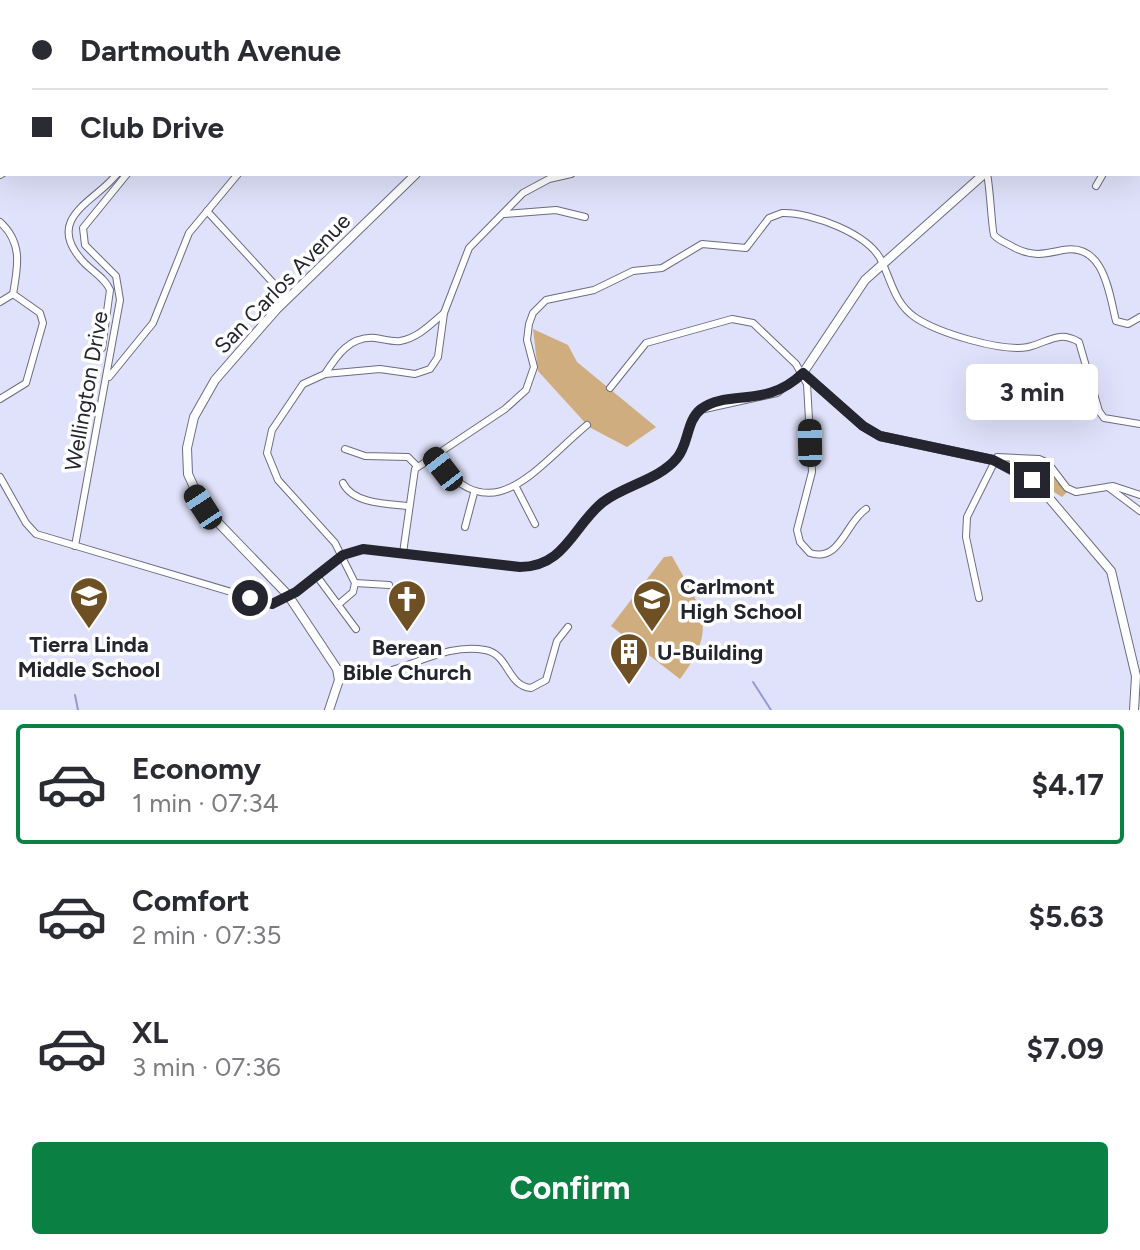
<!DOCTYPE html>
<meta charset="utf-8">
<style>
:root{--surface:#fff;--page:#f7f7f7;--text:#2b2b33;--muted:#7c7c81;--line:#e1e1e2;--accent:#0b8043}
body{margin:0;font-family:Figtree,sans-serif;background:var(--page);color:var(--text);height:100vh;display:flex;flex-direction:column;font-size:30px;white-space:nowrap}
*{box-sizing:border-box;margin:0}
p{font-size:26px;color:var(--muted)}
.icon{flex:none;width:44px;height:44px;fill:none;stroke:currentColor;stroke-width:2;stroke-linecap:round;stroke-linejoin:round}
.map{position:relative;height:710px;overflow:hidden}
.details{display:flex;flex-direction:column;background:var(--surface);flex:1}
.details>*{flex:none}
.banner{position:absolute;left:0px;top:0px;width:1140px;height:176px;box-shadow:0 8px 32px #0002;display:grid;align-content:center;height:176px;padding:0 32px;background:var(--surface)}
.end{position:absolute;width:36px;height:36px;margin:-18px;border:10px solid #24252e;background:#fff;box-shadow:0 0 0 4px #fff}
.from{border-radius:50%}
.bubble{position:absolute;height:56px;border-radius:8px;background:var(--surface);box-shadow:0 8px 32px #0002;font-size:26px;font-weight:700;line-height:56px;text-align:center}
.car{position:absolute;width:24px;height:48px;margin:-24px -12px;border-radius:10px;box-shadow:0 0 6px 2px #0007;background:linear-gradient(#222 24%,#8ab4d8 0 40%,#222 0 76%,#8ab4d8 0 86%,#222 0)}
.banner b{display:flex;align-items:center;gap:28px;height:76px;font-size:30px}
.banner b+b{border-top:2px solid var(--line)}
.banner i{width:20px;height:20px;background:var(--text)}
ul{padding:14px 0 0;list-style:none}
li{display:flex;align-items:center;gap:24px;height:120px;margin:0 16px 12px;padding:0 16px;border:4px solid transparent;border-radius:8px}
li div{flex:1}
li b{display:block;font-size:30px}
li em{font-style:normal;font-weight:700}
li.on{border-color:var(--accent)}
li>.icon{width:72px;height:72px;stroke-width:1.5}
.button{display:flex;gap:16px;margin-top:auto;padding:16px 32px}
.button a{flex:1;height:92px;border-radius:8px;background:var(--accent);color:#fff;font-size:32px;font-weight:700;line-height:92px;text-align:center}
.map>svg:first-child{display:block}
</style>
<div class="map">
<svg width="1140" height="710" viewBox="0 0 1140 710">
<defs>
<pattern id="grass-dots" width="8" height="8" patternUnits="userSpaceOnUse" patternTransform="scale(2)"><rect width="8" height="8" fill="#cfad7f"/><path d="M2 2h.1M6 6h.1" fill="none" stroke="#a88d68" stroke-width="1.8" stroke-linecap="round"/></pattern>
</defs>
<rect width="100%" height="100%" fill="#dfe2fa"/>
<path fill="url(#grass-dots)" d="M1004,459l39,5 24,28 -5,5c-20,-12 -36,-27 -58,-38z"/>
<g fill="#cfad7f">
<polygon points="533,329 568,345 577,362 656,427 627,447 589,427 538,371"/>
<path d="M672,556c28,52 49,70 8,123l-69,-53 53,-69z"/>
</g>
<g fill="none" stroke-linecap="round" stroke-linejoin="round">
<g stroke="#9699d6" stroke-width="2">
<polyline points="1138,97 1140,98"/>
<polyline points="753,682 771,710"/>
<polyline points="75,695 78,710"/>
</g>
<defs>
<g id="street">
<polyline points="31,0 35,2"/>
<polyline points="872,0 877,2"/>
<polyline points="989,0 991,2"/>
<polyline points="295,2 296,0"/>
<polyline points="344,2 405,0"/>
<polyline points="467,2 469,0"/>
<polyline points="707,2 707,0"/>
<polyline points="981,2 982,0"/>
<polyline points="1108,2 1109,0"/>
<polyline points="0,47 2,46"/>
<polyline points="0,100 2,99"/>
<polyline points="1138,134 1140,135"/>
<polyline points="0,139 2,138"/>
<path d="M987,174c3,12 5,58 7,61 5,6 15,9 21,13 19,9 29,6 48,2 41,-8 46,43 53,71l12,3 12,-7"/>
<polyline points="0,175 2,174"/>
<polyline points="1096,186 1103,174"/>
<polyline points="207,211 287,298"/>
<polyline points="505,214 556,210 585,217"/>
<path d="M0,222c23,21 18,44 13,72l27,19 3,10 -17,60 -26,16"/>
<polyline points="0,302 13,294"/>
<path d="M102,348l8,-58c-5,-13 -21,-20 -30,-32 -34,-41 16,-57 37,-84"/>
<path d="M325,374c12,-19 25,-38 50,-36 8,1 17,4 25,3 18,-3 31,-17 44,-28"/>
<polyline points="109,377 153,323 189,233 238,174"/>
<path d="M610,388l36,-45 86,-24 21,4 43,41 11,20 5,88 -15,58 3,12 10,11c30,10 36,-31 56,-44"/>
<polyline points="345,449 365,456 408,457 417,466"/>
<path d="M433,456c59,79 101,13 154,-31"/>
<path d="M0,477l26,46 10,11 236,70 24,-12 47,-37 20,-6 157,18c47,1 52,-44 85,-66 22,-15 53,-21 70,-41 13,-15 11,-36 25,-50l77,-17 26,-20"/>
<path d="M343,483c10,21 45,21 65,23"/>
<polyline points="516,487 535,524"/>
<polyline points="1108,487 1140,511"/>
<polyline points="465,527 474,493"/>
<polyline points="75,546 120,300 116,276 85,245 83,228 127,174"/>
<path d="M403,553l12,-84 90,-60 21,-19 8,-23 -7,-27 2,-16 4,-11 13,-13 48,-10 39,-19 29,-3 40,-24 44,4 23,-30 13,-5c29,-1 88,21 100,49 10,21 13,42 34,56 23,15 85,34 112,29 21,-5 30,-17 51,-5l20,69 5,7 36,6"/>
<polyline points="316,575 356,629"/>
<polyline points="355,583 389,585"/>
<polyline points="979,598 966,537 967,517 997,457 1039,459 1048,463 1067,488 1076,492 1113,486 1140,495"/>
<polyline points="339,604 353,592 355,583 335,543 278,480 267,453 272,430 303,384 325,374 380,369 415,374 430,369 438,357 444,313 469,248 523,193 549,179 571,174"/>
<path d="M337,669c15,-1 29,7 44,4 34,-7 67,-30 104,-23 24,4 22,36 46,38l15,-8 11,-39 11,-14"/>
</g>
<g id="secondary">
<polyline points="616,2 616,0"/>
<polyline points="984,174 865,280 803,373 863,426 880,436 993,460 1038,485 1111,571 1136,676 1134,710"/>
<polyline points="329,710 339,680 337,669 288,595 203,507 188,474 187,448 194,417 215,380 276,310 416,174"/>
</g>
</defs>
<use href="#street" stroke="#6b6c82" stroke-width="8"/>
<use href="#secondary" stroke="#6b6c82" stroke-width="10"/>
<use href="#street" stroke="#fff" stroke-width="6"/>
<use href="#secondary" stroke="#fff" stroke-width="8"/>
</g>
<g fill="none" stroke-linecap="round" stroke-linejoin="round">
<path stroke="#24252e" stroke-width="10" d="M250,598l22,6 24,-12 47,-37 20,-6 157,18c45,0 53,-41 83,-65 22,-17 56,-22 74,-44 12,-14 9,-37 24,-49 27,-20 65,0 102,-36l60,53 17,10 113,24 39,20"/>
</g>
<defs>
<symbol id="school-pin" viewBox="-11 -11 22 30"><path d="M0 17L-7.5 6A9.5 9.5 0 1 1 7.5 6Z" fill="#6e5024" stroke="#fff"/><path d="M0-5L7-2L0 1L-7-2ZM-4 1L0 2.5L4 1V4Q0 6-4 4Z" fill="#fff"/></symbol>
<symbol id="church-pin" viewBox="-11 -11 22 30"><path d="M0 17L-7.5 6A9.5 9.5 0 1 1 7.5 6Z" fill="#6e5024" stroke="#fff"/><path d="M-1.2-6h2.4v3.5h3.3v2.4h-3.3V6h-2.4V-.1h-3.3v-2.4h3.3Z" fill="#fff"/></symbol>
<symbol id="building-pin" viewBox="-11 -11 22 30"><path d="M0 17L-7.5 6A9.5 9.5 0 1 1 7.5 6Z" fill="#6e5024" stroke="#fff"/><path d="M-4-6H4V6H1V3H-1V6H-4ZM-2.5-4.3h1.7v1.8h-1.7ZM.8-4.3h1.7v1.8H.8ZM-2.5-1h1.7V.8h-1.7ZM.8-1h1.7V.8H.8Z" fill="#fff"/></symbol>
</defs>
<g fill-rule="evenodd">
<use href="#school-pin" x="67" y="574" width="44" height="60"/>
<use href="#church-pin" x="385" y="577" width="44" height="60"/>
<use href="#school-pin" x="630" y="577" width="44" height="60"/>
<use href="#building-pin" x="607" y="630" width="44" height="60"/>
</g>
<g text-anchor="middle" stroke-width="7" stroke-linejoin="round" paint-order="stroke">
<g font-size="22" fill="#24252e" stroke="#fff">
<text transform="translate(282 283) rotate(-46)" y="8">San Carlos Avenue</text>
<text transform="translate(86 391) rotate(-80)" y="8">Wellington Drive</text>
</g>
<g font-size="22" font-weight="bold" fill="#24252e" stroke="#fff" text-anchor="start">
<text x="680" y="594">Carlmont<tspan x="680" dy="25">High School</tspan></text>
<text x="89" y="652" text-anchor="middle">Tierra Linda<tspan x="89" dy="25">Middle School</tspan></text>
<text x="407" y="655" text-anchor="middle">Berean<tspan x="407" dy="25">Bible Church</tspan></text>
<text x="657" y="660">U-Building</text>
</g>
</g>
</svg>
<i class="end from" style="left:250px;top:598px"></i>
<i class="end" style="left:1032px;top:480px"></i>
<div class="bubble" style="left:966px;top:364px;width:132px">3 min</div>
<i class="car" style="left:810px;top:443px;rotate:359deg"></i>
<i class="car" style="left:443px;top:469px;rotate:322deg"></i>
<i class="car" style="left:203px;top:507px;rotate:327deg"></i>
<div class="banner">
<b><i class="from"></i>Dartmouth Avenue</b>
<b><i></i>Club Drive</b>
</div>
</div>
<section class="details">
<ul>
<li class="on"><svg class="icon" aria-label="car" viewBox="0 0 24 24"><path d="M5 17H2v-5l4-1 3-4h7l3 4 3 1v5h-3M9 17h6M6 11h13"/><circle cx="7" cy="17" r="2"/><circle cx="17" cy="17" r="2"/></svg><div><b>Economy</b><p>1 min · 07:34</p></div><em>$4.17</em></li>
<li><svg class="icon" aria-label="car" viewBox="0 0 24 24"><path d="M5 17H2v-5l4-1 3-4h7l3 4 3 1v5h-3M9 17h6M6 11h13"/><circle cx="7" cy="17" r="2"/><circle cx="17" cy="17" r="2"/></svg><div><b>Comfort</b><p>2 min · 07:35</p></div><em>$5.63</em></li>
<li><svg class="icon" aria-label="car" viewBox="0 0 24 24"><path d="M5 17H2v-5l4-1 3-4h7l3 4 3 1v5h-3M9 17h6M6 11h13"/><circle cx="7" cy="17" r="2"/><circle cx="17" cy="17" r="2"/></svg><div><b>XL</b><p>3 min · 07:36</p></div><em>$7.09</em></li>
</ul>
<div class="button"><a>Confirm</a></div>
</section>
